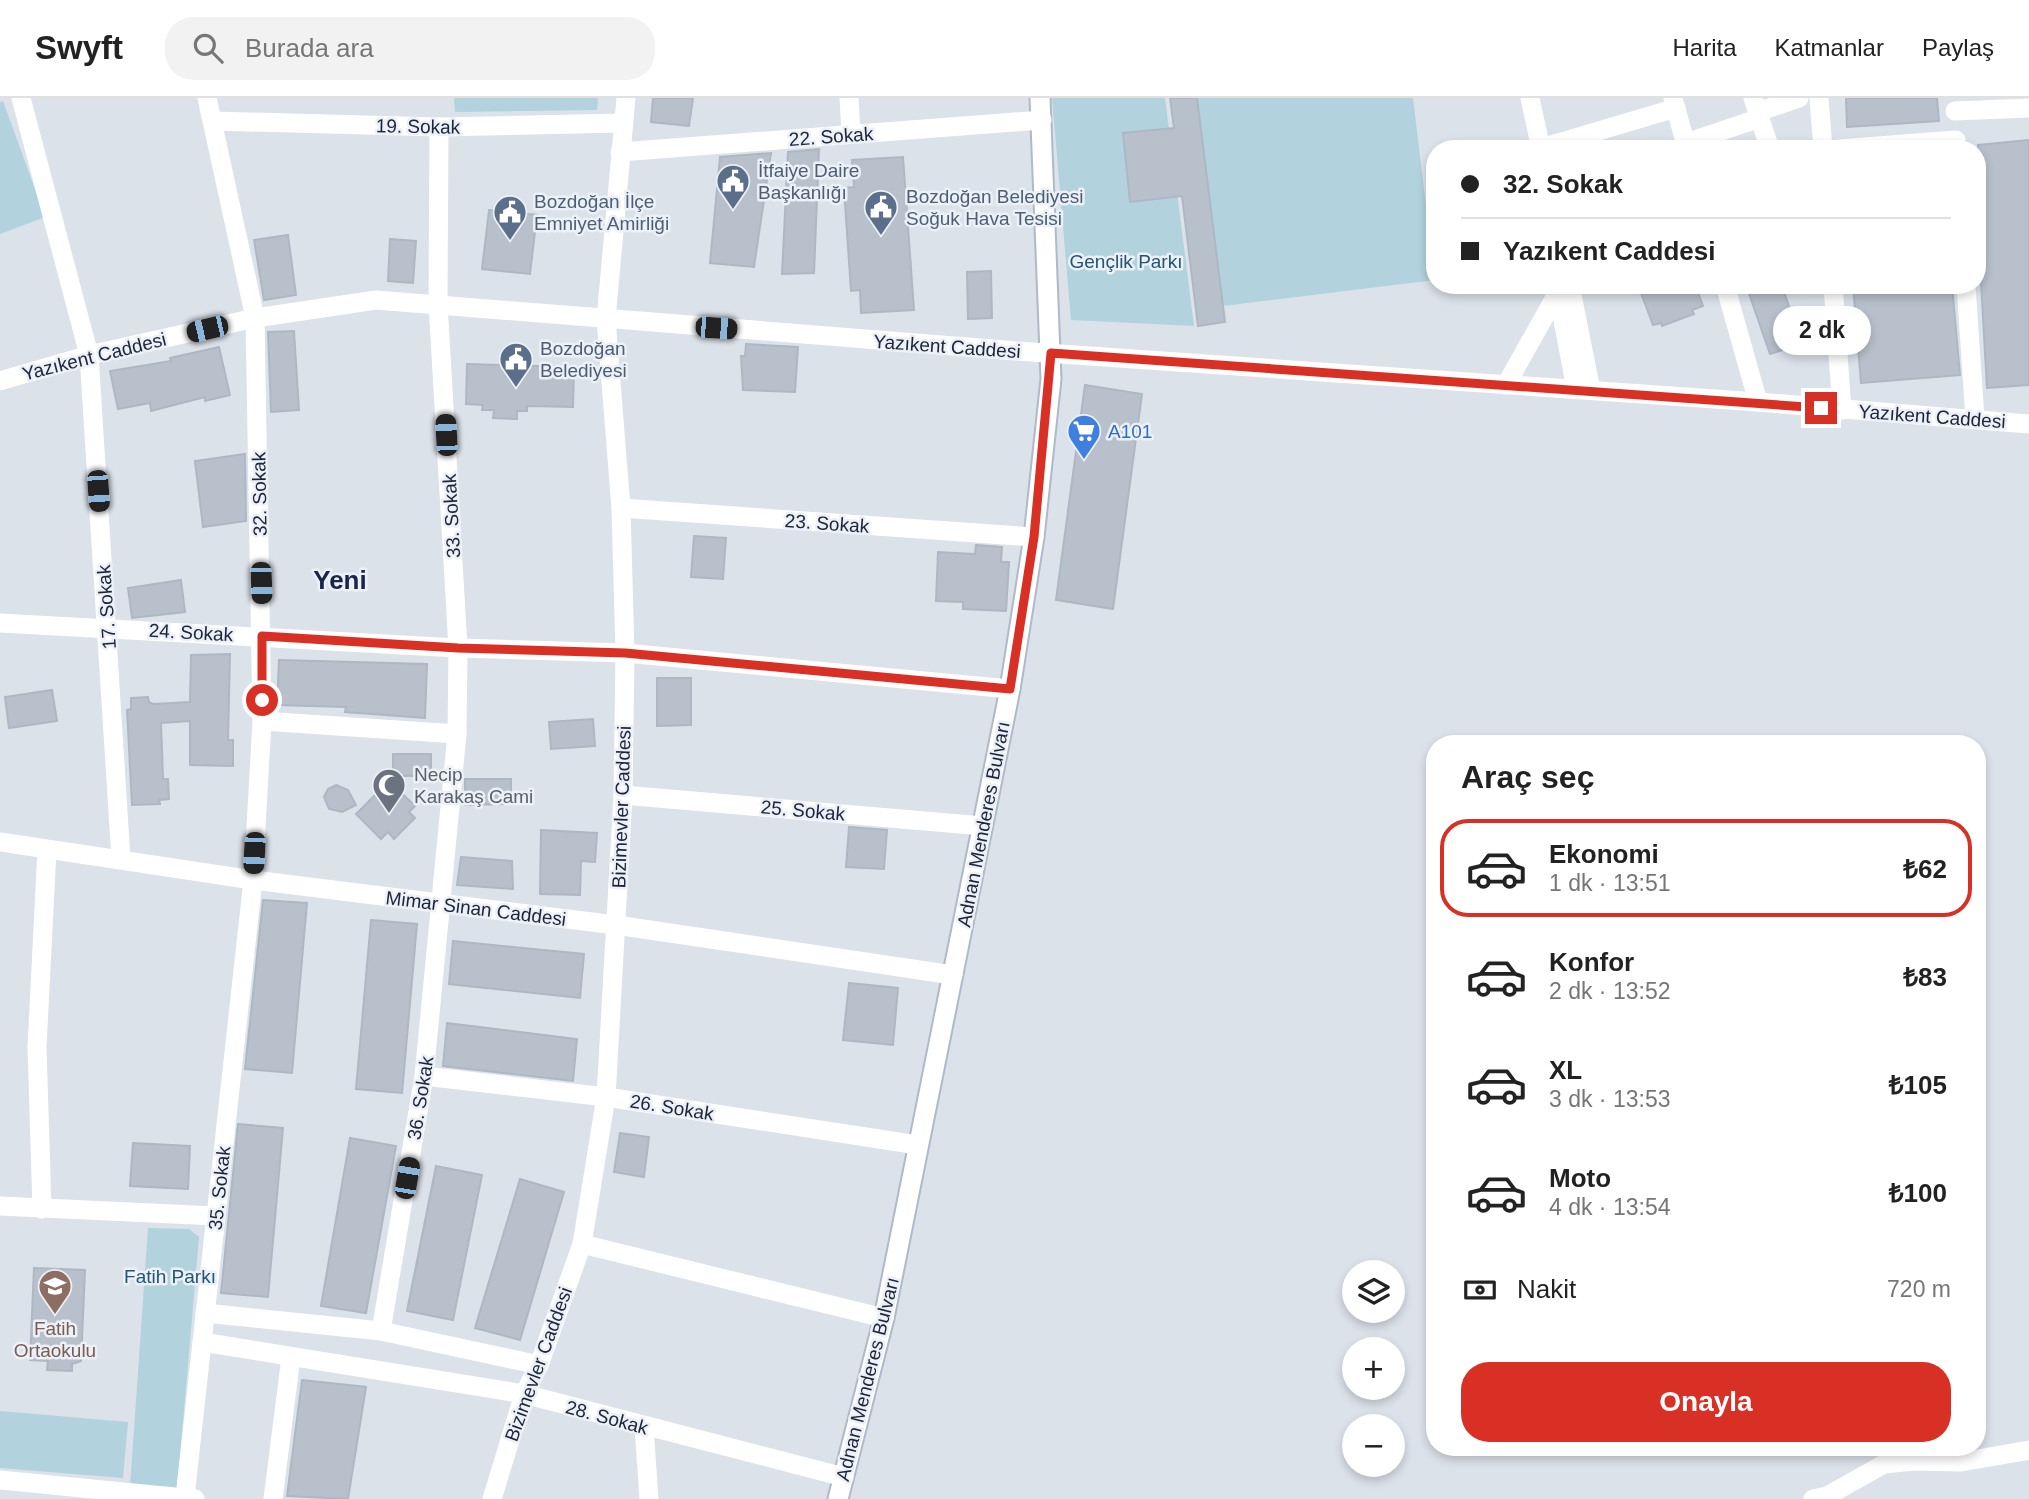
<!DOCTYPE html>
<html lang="tr">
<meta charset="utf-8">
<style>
:root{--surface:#fff;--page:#f2f2f2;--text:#222;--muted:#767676;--line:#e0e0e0;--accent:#d93025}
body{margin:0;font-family:Helvetica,sans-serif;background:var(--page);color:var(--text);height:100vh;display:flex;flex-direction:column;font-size:26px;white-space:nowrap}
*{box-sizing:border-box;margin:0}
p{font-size:23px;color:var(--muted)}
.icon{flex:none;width:38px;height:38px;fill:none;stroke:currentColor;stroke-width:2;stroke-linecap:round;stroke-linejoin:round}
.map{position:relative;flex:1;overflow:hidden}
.details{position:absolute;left:1426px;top:637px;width:560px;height:721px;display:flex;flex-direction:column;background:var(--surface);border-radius:28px;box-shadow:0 4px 10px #0003}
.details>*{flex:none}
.top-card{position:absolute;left:1426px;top:42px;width:560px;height:154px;border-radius:28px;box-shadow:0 4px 10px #0003;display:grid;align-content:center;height:154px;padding:0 35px;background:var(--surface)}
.tools{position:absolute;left:1342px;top:1162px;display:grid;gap:14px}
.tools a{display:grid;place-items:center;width:63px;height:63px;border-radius:50%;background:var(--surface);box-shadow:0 4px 10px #0003;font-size:35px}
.end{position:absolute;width:32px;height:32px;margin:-16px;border:9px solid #d93025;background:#fff;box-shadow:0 0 0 4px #fff}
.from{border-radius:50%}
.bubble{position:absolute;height:49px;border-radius:24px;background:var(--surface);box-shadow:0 4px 10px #0003;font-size:23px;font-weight:700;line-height:49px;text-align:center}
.car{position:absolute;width:21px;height:42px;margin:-21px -10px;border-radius:9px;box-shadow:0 0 5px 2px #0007;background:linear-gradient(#222 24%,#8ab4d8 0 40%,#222 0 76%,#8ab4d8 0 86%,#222 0)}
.top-card b{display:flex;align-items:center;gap:24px;height:66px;font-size:26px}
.top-card b+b{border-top:2px solid var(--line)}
.top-card i{width:18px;height:18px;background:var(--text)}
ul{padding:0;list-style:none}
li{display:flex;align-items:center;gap:21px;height:98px;margin:0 14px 10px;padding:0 21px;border:4px solid transparent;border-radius:28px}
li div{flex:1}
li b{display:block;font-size:26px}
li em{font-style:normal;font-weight:700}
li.selected{border-color:var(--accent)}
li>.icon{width:63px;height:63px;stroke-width:1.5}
h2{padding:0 35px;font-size:32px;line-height:84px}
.pay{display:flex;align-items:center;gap:18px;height:77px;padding:0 35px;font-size:26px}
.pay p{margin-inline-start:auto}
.primary-button{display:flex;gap:14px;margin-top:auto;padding:14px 35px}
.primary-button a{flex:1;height:80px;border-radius:28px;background:var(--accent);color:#fff;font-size:28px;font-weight:700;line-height:80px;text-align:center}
header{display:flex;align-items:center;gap:42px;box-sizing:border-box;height:98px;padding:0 35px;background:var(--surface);border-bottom:2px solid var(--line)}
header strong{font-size:33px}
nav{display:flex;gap:38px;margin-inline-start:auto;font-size:24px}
.search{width:490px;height:63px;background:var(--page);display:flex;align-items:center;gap:18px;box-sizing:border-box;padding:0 24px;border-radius:28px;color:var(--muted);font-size:26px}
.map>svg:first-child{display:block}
</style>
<header>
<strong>Swyft</strong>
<div class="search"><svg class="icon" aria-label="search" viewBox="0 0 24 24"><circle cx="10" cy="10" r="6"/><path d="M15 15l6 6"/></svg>Burada ara</div>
<nav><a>Harita</a><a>Katmanlar</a><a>Paylaş</a></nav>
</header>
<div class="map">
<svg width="2029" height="1401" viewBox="0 0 2029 1401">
<rect width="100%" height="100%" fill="#dce2ea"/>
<g fill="#b2d2dd">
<polygon points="454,0 598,0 597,12 455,14"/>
<polygon points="1052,0 1165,0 1194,228 1071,222"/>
<polygon points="1197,0 1413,0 1435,182 1223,208"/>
<polygon points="3,3 45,119 0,136 0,4"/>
<polygon points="148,1130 189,1131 199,1139 177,1393 130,1389"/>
<polygon points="0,1313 128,1324 123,1380 0,1370"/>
</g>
<g fill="#b8c0cb" stroke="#aeb7c4" stroke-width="2">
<polygon points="653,0 693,0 689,28 651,24"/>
<polygon points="1170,0 1197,0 1225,224 1198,228 1182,98 1130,104 1123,35 1174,30"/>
<polygon points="1846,0 1937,0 1939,23 1847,29"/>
<polygon points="2029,42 2029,287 1987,290 1978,131 1978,47"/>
<polygon points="819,51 814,175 782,176 788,54"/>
<polygon points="771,55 754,169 710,165 720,59"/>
<polygon points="903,59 914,212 861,215 860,192 851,193 844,90 854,89 852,62"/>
<polygon points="489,112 537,117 530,176 482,171"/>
<polygon points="288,137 296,197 264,202 254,142"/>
<polygon points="390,141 416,143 413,185 388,183"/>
<polygon points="991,173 992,220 968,221 967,174"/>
<polygon points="1638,187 1695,187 1703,208 1692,212 1694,216 1662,228 1661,225 1653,227"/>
<polygon points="1746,187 1782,187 1801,246 1770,256"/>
<polygon points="1853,187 1952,187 1960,277 1861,285"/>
<polygon points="294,233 299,312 271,314 268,234"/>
<polygon points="746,246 798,249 795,294 743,292 741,258 745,258"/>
<polygon points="219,249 230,297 205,303 205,299 151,313 150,305 118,311 110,273 171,263 170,260"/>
<polygon points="467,266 574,269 573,309 527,308 527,313 517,313 517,321 493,320 494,312 482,312 483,307 466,306"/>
<polygon points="1085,287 1142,296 1113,511 1056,502"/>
<polygon points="245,356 246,423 203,429 195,363"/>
<polygon points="694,438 726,440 723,481 691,479"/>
<polygon points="976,447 1002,449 1001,464 1009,464 1006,513 963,511 963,504 936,503 938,454 975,456"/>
<polygon points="181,482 185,514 132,520 128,490"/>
<polygon points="230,556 228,642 233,642 233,668 190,667 190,623 161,625 163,681 168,681 169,701 159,702 160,706 132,707 127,612 131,611 131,600 148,599 149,604 153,606 190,604 191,557"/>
<polygon points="279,562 427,566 425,620 345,614 346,609 277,607"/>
<polygon points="657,580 691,580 691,627 657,628"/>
<polygon points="52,592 57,623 9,630 5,599"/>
<polygon points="593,621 595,648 551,651 549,624"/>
<rect x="393" y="656" width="38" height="22"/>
<polygon points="465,681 511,681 511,706 465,707"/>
<polygon points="389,683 415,708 409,714 415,720 394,741 388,734 381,741 356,716"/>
<polygon points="336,687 348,692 356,707 342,714 329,711 324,699 328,691"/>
<polygon points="849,729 887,732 884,771 846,769"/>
<polygon points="541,732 597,735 595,764 581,763 580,797 540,796"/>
<polygon points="461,759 512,763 513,791 457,787"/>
<polygon points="263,802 307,805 292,975 245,971"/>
<polygon points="371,822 417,826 402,995 356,991"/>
<polygon points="453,843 584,856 580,900 449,886"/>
<polygon points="849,885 898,890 893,947 843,942"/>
<polygon points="447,925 577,941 573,983 443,968"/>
<polygon points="238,1026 283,1030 268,1199 221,1195"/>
<polygon points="620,1035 649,1039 644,1079 614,1074"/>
<polygon points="350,1040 396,1048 366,1215 321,1208"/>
<polygon points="133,1045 190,1048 188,1091 130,1088"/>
<polygon points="436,1068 482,1077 453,1222 407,1213"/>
<polygon points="520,1081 564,1094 520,1242 475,1230"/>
<polygon points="34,1170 85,1172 81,1263 72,1266 72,1273 47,1272 48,1263 30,1262"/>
<polygon points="302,1282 366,1289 348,1401 287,1398"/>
</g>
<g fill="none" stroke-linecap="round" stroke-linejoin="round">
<defs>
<polyline id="secondary" points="838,1401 884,1220 1010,591 1034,439 1051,281 1040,0"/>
</defs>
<use href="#secondary" stroke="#aeb9ca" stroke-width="23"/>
<g stroke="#fff" stroke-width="19">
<polyline points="21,0 89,257 121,761"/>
<polyline points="849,0 851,36"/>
<polyline points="1530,0 1541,51"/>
<polyline points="1673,0 1687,51"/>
<polyline points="1753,0 1770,51"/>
<polyline points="1819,0 1823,51"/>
<polyline points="1955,13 2029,10"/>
<polyline points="1758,14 1799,0"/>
<polyline points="213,23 439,29 623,25"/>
<polyline points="1686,45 1760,20"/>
<polyline points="1541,50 1676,10"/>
<polyline points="1839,51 1956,42"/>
<polyline points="620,54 1042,22"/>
<polyline points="1570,187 1591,292"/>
<polyline points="1725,187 1758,304"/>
<polyline points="1833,187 1842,312"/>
<polyline points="1966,187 1975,321"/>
<polyline points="1558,196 1576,291"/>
<polyline points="1506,287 1562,187"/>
<polyline points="621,410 1034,439"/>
<polyline points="0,525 458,550 625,555 1010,591"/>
<polyline points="262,623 457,636"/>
<polyline points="623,697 983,728"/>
<polyline points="424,978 606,999 918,1047"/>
<polyline points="0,1108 216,1118"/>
<polyline points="42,1111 37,949 47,752"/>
<polyline points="582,1146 884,1220"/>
<polyline points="205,1215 381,1233 539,1267"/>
<polyline points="381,1233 424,978 457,636 458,550 438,205 439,29"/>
<polyline points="202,1244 524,1296 844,1379"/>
<polyline points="644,1329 649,1401"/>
<polyline points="0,1382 195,1401"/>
<polyline points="185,1399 253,782 262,623 255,220 207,0"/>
<polyline points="273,1401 291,1259"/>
<polyline points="1813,1401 1827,1398 1884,1366 1914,1363 1961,1364 2029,1352"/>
</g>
<g stroke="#fff" stroke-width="19">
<polyline points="0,283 89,257 255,220 376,202 1017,253 1758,304 2029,326"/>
<polyline points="0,744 253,782 616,827 953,877"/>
<polyline points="492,1401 524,1296 539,1267 582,1146 606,999 623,697 625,555 621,410 606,221 626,0"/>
</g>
<use href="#secondary" stroke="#fff" stroke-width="19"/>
</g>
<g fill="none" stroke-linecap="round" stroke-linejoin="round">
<polyline stroke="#d93025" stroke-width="9" points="262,602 262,538 458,550 625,555 1010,591 1034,439 1051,255 1821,310"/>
</g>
<defs>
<symbol id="civic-pin" viewBox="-11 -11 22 30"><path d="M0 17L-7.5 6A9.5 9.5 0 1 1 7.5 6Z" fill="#5c6f8a" stroke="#ecf1f7"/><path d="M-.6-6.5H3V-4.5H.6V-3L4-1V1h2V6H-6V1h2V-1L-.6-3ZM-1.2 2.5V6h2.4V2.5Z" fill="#fff"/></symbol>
<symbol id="supermarket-pin" viewBox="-11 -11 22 30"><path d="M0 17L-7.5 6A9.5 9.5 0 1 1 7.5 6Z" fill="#3f7fe0" stroke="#ecf1f7"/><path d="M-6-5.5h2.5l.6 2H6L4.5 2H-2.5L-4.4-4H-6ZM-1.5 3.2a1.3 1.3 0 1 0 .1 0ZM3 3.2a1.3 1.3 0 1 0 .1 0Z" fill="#fff"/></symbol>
<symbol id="mosque-pin" viewBox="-11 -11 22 30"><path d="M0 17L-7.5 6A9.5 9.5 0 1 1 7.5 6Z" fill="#6b7280" stroke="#ecf1f7"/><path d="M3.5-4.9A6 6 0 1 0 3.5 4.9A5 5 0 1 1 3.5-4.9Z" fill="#fff"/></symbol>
<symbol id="school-pin" viewBox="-11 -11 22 30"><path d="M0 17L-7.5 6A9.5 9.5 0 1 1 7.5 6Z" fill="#8d6e63" stroke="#ecf1f7"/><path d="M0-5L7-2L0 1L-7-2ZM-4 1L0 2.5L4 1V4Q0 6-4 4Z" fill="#fff"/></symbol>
</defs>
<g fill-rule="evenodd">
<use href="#civic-pin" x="714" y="64" width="38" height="52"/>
<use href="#civic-pin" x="862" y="90" width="38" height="52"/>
<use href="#civic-pin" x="491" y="95" width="38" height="52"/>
<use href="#civic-pin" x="497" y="242" width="38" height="52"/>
<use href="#supermarket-pin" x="1065" y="314" width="38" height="52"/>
<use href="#mosque-pin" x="370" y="668" width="38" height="52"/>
<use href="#school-pin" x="36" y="1169" width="38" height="52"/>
</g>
<g text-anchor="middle" stroke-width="5" stroke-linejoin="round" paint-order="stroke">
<g font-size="19" fill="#1d253a" stroke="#ecf1f7">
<text transform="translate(418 28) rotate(1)" y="7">19. Sokak</text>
<text transform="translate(831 38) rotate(-4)" y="7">22. Sokak</text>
<text transform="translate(947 248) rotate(4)" y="7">Yazıkent Caddesi</text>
<text transform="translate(94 258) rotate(-14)" y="7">Yazıkent Caddesi</text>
<text transform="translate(1932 318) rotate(4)" y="7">Yazıkent Caddesi</text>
<text transform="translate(259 396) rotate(-91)" y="7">32. Sokak</text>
<text transform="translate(451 418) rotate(-93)" y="7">33. Sokak</text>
<text transform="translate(827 425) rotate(4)" y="7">23. Sokak</text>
<text transform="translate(106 509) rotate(-94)" y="7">17. Sokak</text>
<text transform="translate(191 534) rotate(3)" y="7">24. Sokak</text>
<text transform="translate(621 709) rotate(-88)" y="7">Bizimevler Caddesi</text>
<text transform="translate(803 712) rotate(5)" y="7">25. Sokak</text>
<text transform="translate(983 726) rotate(-79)" y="7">Adnan Menderes Bulvarı</text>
<text transform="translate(476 810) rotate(7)" y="7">Mimar Sinan Caddesi</text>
<text transform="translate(420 1000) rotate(-81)" y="7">36. Sokak</text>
<text transform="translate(672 1009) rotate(9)" y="7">26. Sokak</text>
<text transform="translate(219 1090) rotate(-84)" y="7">35. Sokak</text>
<text transform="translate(538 1266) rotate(-70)" y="7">Bizimevler Caddesi</text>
<text transform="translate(867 1281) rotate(-76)" y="7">Adnan Menderes Bulvarı</text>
<text transform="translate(607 1319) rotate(15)" y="7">28. Sokak</text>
</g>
<g font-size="19" fill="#4e5e75" stroke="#ecf1f7" text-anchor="start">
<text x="758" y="79">İtfaiye Daire<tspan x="758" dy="22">Başkanlığı</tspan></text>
<text x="906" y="105">Bozdoğan Belediyesi<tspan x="906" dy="22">Soğuk Hava Tesisi</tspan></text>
<text x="534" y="110">Bozdoğan İlçe<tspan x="534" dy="22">Emniyet Amirliği</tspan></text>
<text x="540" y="257">Bozdoğan<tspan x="540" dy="22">Belediyesi</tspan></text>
</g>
<g font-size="19" fill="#245573" stroke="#ecf1f7">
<text x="1126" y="170">Gençlik Parkı</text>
<text x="170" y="1185">Fatih Parkı</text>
</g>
<g font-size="19" fill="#366cbe" stroke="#ecf1f7" text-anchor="start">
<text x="1108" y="340">A101</text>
</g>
<g font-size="19" fill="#5b616d" stroke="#ecf1f7" text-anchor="start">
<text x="414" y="683">Necip<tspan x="414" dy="22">Karakaş Cami</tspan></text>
</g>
<g font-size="19" fill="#785e54" stroke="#ecf1f7">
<text x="55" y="1237">Fatih<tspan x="55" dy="22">Ortaokulu</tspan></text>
</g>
<g font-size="26" font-weight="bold" fill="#18254d" stroke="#ecf1f7">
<text x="340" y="491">Yeni</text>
</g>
</g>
</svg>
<div class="tools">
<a><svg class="icon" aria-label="layers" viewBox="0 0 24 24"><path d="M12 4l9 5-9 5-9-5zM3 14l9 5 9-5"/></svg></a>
<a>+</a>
<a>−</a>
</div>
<i class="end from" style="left:262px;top:602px"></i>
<i class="end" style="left:1821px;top:310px"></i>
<div class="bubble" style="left:1773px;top:208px;width:98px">2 dk</div>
<i class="car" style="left:716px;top:230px;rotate:94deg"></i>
<i class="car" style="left:207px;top:231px;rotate:257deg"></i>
<i class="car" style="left:446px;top:337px;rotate:357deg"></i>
<i class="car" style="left:98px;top:393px;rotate:176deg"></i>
<i class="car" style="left:261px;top:485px;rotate:178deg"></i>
<i class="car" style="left:254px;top:755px;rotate:183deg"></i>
<i class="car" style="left:407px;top:1080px;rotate:10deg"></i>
<div class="top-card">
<b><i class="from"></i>32. Sokak</b>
<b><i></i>Yazıkent Caddesi</b>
</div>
<section class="details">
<h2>Araç seç</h2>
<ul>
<li class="selected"><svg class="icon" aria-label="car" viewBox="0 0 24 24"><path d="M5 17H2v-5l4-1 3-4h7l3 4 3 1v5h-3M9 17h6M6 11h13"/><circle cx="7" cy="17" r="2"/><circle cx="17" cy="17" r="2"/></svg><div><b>Ekonomi</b><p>1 dk · 13:51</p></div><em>₺62</em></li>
<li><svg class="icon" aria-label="car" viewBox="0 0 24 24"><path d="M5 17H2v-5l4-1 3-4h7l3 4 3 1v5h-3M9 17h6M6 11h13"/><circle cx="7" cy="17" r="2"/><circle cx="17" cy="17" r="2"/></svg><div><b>Konfor</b><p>2 dk · 13:52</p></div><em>₺83</em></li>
<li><svg class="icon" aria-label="car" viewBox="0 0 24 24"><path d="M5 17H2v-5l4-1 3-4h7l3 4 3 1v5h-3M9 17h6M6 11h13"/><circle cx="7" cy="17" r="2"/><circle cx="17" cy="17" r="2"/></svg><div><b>XL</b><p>3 dk · 13:53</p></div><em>₺105</em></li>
<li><svg class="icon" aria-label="car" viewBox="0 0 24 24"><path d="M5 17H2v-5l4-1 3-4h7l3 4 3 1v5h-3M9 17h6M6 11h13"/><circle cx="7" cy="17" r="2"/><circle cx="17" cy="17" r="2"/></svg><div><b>Moto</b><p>4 dk · 13:54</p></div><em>₺100</em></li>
</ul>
<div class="pay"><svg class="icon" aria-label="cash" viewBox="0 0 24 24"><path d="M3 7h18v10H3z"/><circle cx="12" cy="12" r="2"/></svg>Nakit<p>720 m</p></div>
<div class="primary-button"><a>Onayla</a></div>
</section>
</div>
